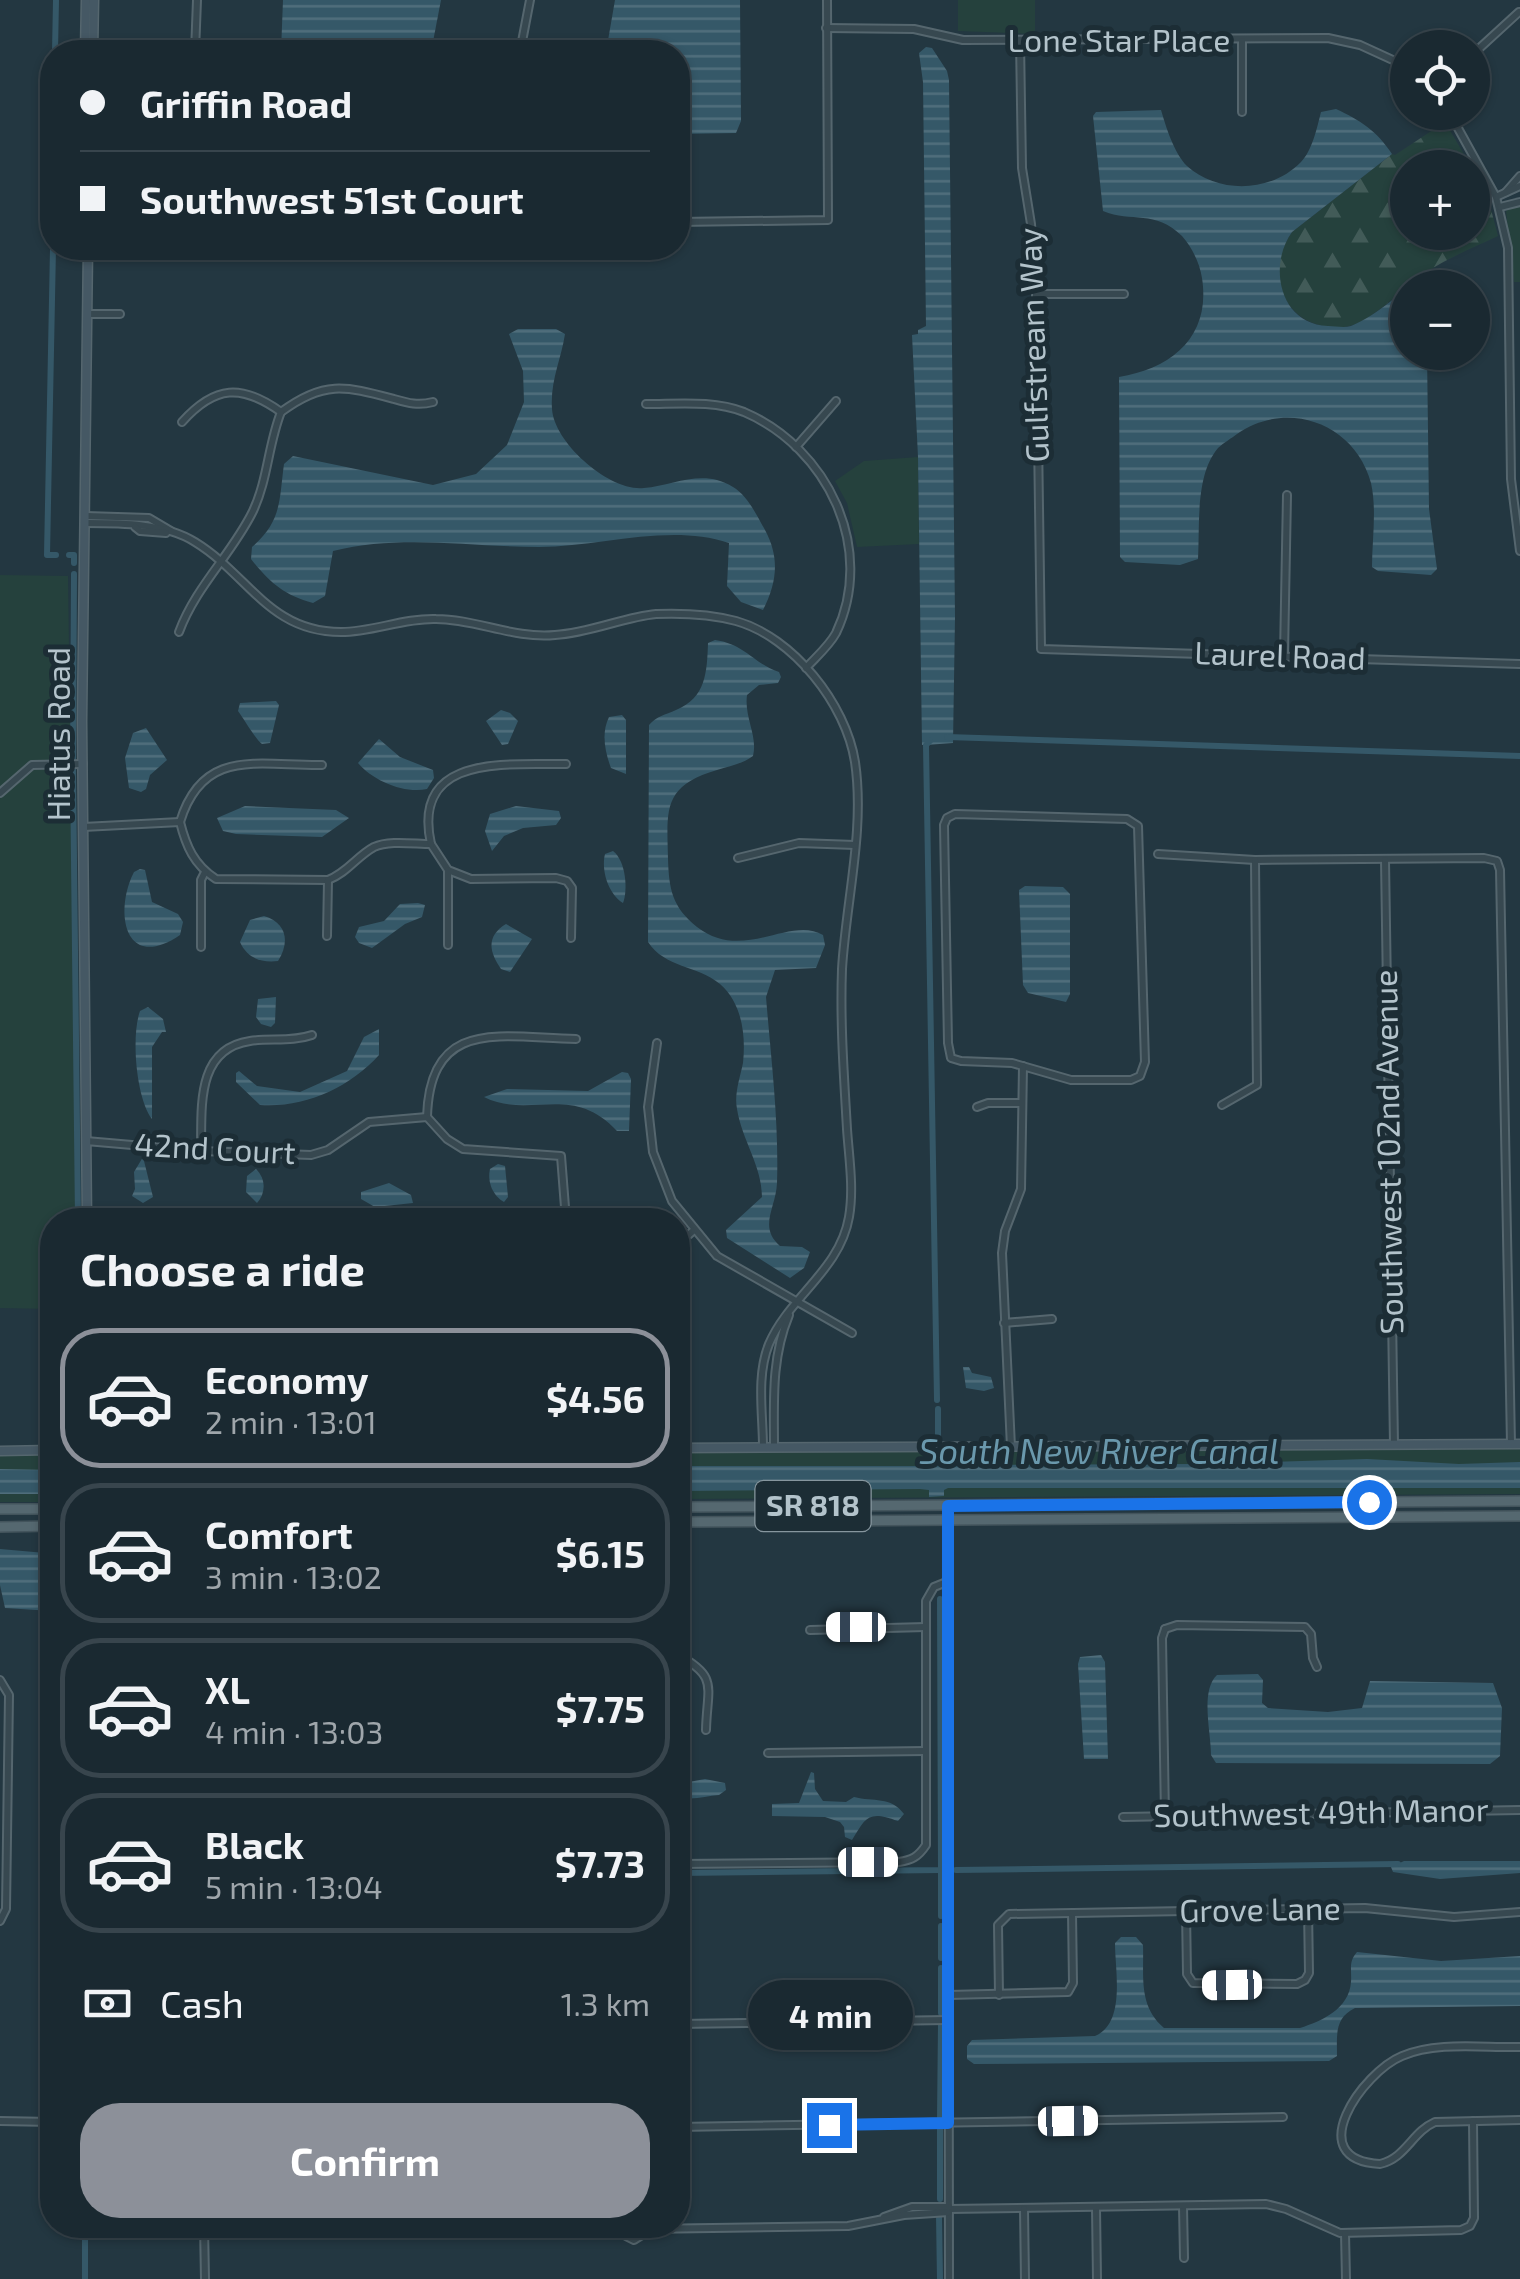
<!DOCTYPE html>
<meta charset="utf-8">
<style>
:root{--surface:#1a2931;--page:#233139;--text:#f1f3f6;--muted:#9fa6ab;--line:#38454d;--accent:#8c9099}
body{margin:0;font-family:"Exo 2",sans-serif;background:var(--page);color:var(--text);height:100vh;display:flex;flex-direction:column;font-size:38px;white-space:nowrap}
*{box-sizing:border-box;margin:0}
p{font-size:32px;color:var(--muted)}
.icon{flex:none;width:55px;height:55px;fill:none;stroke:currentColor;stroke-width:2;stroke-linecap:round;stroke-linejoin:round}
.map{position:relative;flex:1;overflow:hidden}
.details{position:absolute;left:40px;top:1208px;width:650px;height:1030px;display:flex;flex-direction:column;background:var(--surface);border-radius:40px;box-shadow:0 2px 8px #0004,0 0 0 2px var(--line)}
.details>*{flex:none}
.guide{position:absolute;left:40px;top:40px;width:650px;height:220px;border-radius:40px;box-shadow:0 2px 8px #0004,0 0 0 2px var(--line);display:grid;align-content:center;height:220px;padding:0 40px;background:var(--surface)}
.tools{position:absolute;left:1390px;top:30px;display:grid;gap:20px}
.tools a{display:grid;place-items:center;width:100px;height:100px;border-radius:50%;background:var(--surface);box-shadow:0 2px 8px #0004,0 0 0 2px var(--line);font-size:50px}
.end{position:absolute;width:45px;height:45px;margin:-22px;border:12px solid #1a73e8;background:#fff;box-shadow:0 0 0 5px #fff}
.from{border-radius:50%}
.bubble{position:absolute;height:70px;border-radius:35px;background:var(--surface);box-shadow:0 2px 8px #0004,0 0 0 2px var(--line);font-size:32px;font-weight:700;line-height:70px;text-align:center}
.car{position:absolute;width:30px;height:60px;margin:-30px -15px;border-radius:12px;box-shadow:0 0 8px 2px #0007;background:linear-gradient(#fff 24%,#345 0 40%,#fff 0 76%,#345 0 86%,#fff 0)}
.guide b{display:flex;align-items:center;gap:35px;height:95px;font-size:38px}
.guide b+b{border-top:2px solid var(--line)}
.guide i{width:25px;height:25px;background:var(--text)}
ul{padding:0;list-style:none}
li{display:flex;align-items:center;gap:30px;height:140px;margin:0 20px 15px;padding:0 20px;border:5px solid var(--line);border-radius:40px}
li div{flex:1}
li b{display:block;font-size:38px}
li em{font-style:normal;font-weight:700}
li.active{border-color:var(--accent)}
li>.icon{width:90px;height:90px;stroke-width:1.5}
h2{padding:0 40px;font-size:45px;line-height:120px}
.pay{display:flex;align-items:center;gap:25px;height:110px;padding:0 40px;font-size:38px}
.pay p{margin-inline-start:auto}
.primary-button{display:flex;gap:20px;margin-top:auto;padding:20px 40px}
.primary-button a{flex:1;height:115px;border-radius:40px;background:var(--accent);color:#fff;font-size:40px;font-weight:700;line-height:115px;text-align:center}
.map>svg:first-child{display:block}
</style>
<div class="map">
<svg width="1520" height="2279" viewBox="0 0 1520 2279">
<defs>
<pattern id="forest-firs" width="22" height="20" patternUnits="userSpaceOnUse" patternTransform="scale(2.5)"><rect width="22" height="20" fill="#25413d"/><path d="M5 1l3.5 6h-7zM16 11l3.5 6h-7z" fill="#425b58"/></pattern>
<pattern id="water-rules" width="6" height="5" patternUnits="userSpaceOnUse" patternTransform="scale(2.5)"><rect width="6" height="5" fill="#355868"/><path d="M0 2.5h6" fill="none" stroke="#506e7c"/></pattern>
</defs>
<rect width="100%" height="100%" fill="#233741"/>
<path fill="url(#forest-firs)" d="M1445,122l27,46h-64v64h64l1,-63 15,29 10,38c-23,11 -48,21 -70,35 -23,14 -58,54 -84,56 -57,5 -83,-51 -52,-95l100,-78 3,1z"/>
<g fill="#25413d">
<polygon points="958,0 1035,0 1035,34 958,31"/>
<polygon points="1520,204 1520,282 1514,282 1506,211"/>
<polygon points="918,457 919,544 857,547 847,503 835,481 864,461"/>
<polygon points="0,575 68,576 77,1220 52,1220 52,1309 0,1308"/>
<polygon points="1520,1448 1520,1494 678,1499 678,1452"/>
<rect x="0" y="1454" width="52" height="48"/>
</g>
<g fill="url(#water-rules)">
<polygon points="283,0 441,0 431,52 281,52"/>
<polygon points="615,0 740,0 741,121 736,133 678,134 678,52 606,52"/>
<polygon points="926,47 932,48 947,71 949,80 955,617 953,743 926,745 922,745 918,457 912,335 918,334 918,330 926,326 923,82 919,53"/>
<path d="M1336,109c24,11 41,22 56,45l-100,78c-24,33 -13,92 36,94 7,0 16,2 23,0 27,-11 53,-36 76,-55v16l-19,1v64l19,1 2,156 8,60 -6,6 -53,-4 -6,-4c0,-27 5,-57 -1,-84 -16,-60 -84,-84 -134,-49 -5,4 -14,9 -19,14 -23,27 -18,78 -20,111l-18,6 -55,-3 -5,-5 -1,-180c54,-9 92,-41 83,-99 -2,-14 -10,-31 -20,-42 -27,-27 -50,-13 -79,-25l-10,-95 3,-4 65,-2c5,17 13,43 26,56 31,28 84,27 114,-4 11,-11 16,-34 20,-50z"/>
<path d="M518,329h38l9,5c-4,26 -15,47 -13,75 2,34 58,83 92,79 30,-3 60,-20 89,-1 15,9 24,29 32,43 15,28 12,52 -2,80l-22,-8 -14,-16 2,-43c-60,-20 -129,4 -190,4 -69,0 -138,-13 -206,4l-8,45 -12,7c-29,-8 -43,-20 -62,-44l1,-12c30,-26 27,-46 32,-83l9,-8 140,29 43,-11 31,-29 17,-43 -1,-31 -14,-37z"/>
<path d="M715,640c30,4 39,24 64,32l2,5 -3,6 -19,2 -12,10c-3,22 11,41 6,61 -11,8 -23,10 -36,14 -55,16 -50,40 -49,89 1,30 4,48 29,68 46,36 93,-12 126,8l2,10 -9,23 -41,2 -9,27c5,62 13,124 11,186 -1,25 -19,44 3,63l22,1 8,5 -6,16 -14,10 -63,-40 -1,-8 36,-33c0,-31 -20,-57 -25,-88 -3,-15 3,-31 6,-46 3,-28 -1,-60 -23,-79 -23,-19 -55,-16 -72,-42l1,-217c8,-9 16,-10 27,-15 30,-12 31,-38 32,-67z"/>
<path d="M276,701l3,4 -9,38 -8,1c-6,-4 -18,-25 -24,-33l2,-8z"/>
<polygon points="501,710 510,713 518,721 508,744 502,745 486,721"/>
<path d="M622,715l4,5v54l-15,-6c-6,-16 -10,-35 -2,-51z"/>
<polygon points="146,728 167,760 150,775 146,789 141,792 129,788 125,758 133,733"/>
<path d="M379,739l21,18 33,13 1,8 -7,11c-22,5 -54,-8 -69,-26z"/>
<polygon points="245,806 336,810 349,818 322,837 236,834 223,831 217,818"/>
<polygon points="516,806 559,811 561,818 556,825 523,828 504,836 492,851 485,831 490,814"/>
<path d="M613,851c13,10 15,39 10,52 -15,-9 -22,-33 -18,-49z"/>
<path d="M140,869l5,1 7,32 26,12 5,8 -3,13c-56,38 -66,-24 -46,-63z"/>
<polygon points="1025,886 1063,887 1070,894 1070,994 1066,1002 1028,993 1023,985 1019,890"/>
<polygon points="418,903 425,905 422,917 405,924 372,948 359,943 355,937 359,927 384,921 400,904"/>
<path d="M264,916c23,7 26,26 14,45 -17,2 -31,-3 -38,-19l10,-22z"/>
<path d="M506,924l26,15 -22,33 -9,-3c-12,-17 -15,-33 5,-45z"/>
<polygon points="276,997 275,1023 271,1027 261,1024 256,1017 258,999"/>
<path d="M148,1007l15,12 3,13h-4l-10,15v72c-16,-21 -21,-83 -12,-108z"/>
<path d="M379,1029v26c-30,33 -74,53 -119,50l-24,-23v-9l3,-2 18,15 43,6 47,-21 17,-34z"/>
<path d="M622,1072l6,1 3,6 -2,52h-12c-45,-49 -87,-11 -133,-34l23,-8 81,2z"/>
<polygon points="143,1157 153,1197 143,1203 132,1196 135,1189 134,1172"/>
<path d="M498,1164l7,2 3,31 -4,5c-11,-6 -17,-20 -14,-33z"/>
<path d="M256,1169c10,10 10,24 1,34l-11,-11 1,-16z"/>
<polygon points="389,1183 411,1195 413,1203 375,1207 361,1199 361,1192"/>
<polygon points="963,1367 969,1367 972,1373 991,1377 994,1388 984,1391 966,1388"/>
<polygon points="1367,1459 1459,1464 1520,1462 1520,1488 948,1488 944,1490 944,1496 929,1497 929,1490 920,1489 678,1491 678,1466 928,1466 933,1463 951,1465 1199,1464"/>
<polygon points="0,1469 52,1470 52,1494 0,1494"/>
<polygon points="0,1549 45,1553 52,1560 52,1611 5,1608 0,1585"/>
<polygon points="1101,1655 1105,1662 1108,1759 1084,1759 1078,1664 1080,1657"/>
<path d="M1258,1674l5,6 -1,23 6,5 60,4 34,-4 8,-27 123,2 9,25 -2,48 -10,8 -274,-1 -5,-8c0,-23 -11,-64 6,-80z"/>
<path d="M811,1772l3,1 1,16 8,12 23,1 8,-5c19,5 37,-1 50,17l-6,7c-30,-11 -32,-4 -46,19l-7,-3 -1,-10 -4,-5 -15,-5 -53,-1v-12l27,-1z"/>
<path d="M705,1779l20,4 1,7 -7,5c-13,1 -27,6 -41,2v-13z"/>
<polygon points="1404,1861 1520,1861 1520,1873 1440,1879 1393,1872 1391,1867"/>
<path d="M1121,1937h15l7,8c1,32 -5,61 21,83h136c22,-7 49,-19 51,-46 1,-12 -3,-20 6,-30l84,9 79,-5v50l-165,2c-21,10 -18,28 -18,48l-8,5 -355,3 -7,-5v-13l5,-6 123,-4c31,-13 20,-65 20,-93z"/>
</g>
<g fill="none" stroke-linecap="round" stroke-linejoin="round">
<g stroke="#355868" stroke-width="6">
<polyline points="55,52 56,0"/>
<polyline points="53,248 47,555 56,555"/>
<polyline points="69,555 74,555 74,563"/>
<polyline points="947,737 1520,756"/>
<polyline points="930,741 926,745 937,1400"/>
<polyline points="73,760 74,574"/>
<polyline points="73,770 78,1220"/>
<polyline points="938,1409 938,1441"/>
<polyline points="956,1870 1398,1864"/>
<polyline points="678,1873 941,1870 940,1599"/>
<polyline points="941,1916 941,1870 944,1870"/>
<polyline points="941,1958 941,1926"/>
<polyline points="941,2013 941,1968"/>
<polyline points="940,2118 941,2023"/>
<polyline points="940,2199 940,2128"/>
<polyline points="939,2216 940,2279"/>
<polyline points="85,2225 85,2279"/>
</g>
<defs>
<g id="street">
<polyline points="826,28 914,29 963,40 1328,38 1360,45 1408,67"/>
<polyline points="1020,41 1022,168 1031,224 1036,294 1041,649 1520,664"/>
<polyline points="91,51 147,46 196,48"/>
<polyline points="195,52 197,0"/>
<polyline points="520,52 530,0"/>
<polyline points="1472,55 1519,12"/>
<polyline points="1242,112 1242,41"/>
<polyline points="1449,112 1496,197 1508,248 1511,479 1520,551"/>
<polyline points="1506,192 1520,176"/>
<polyline points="1496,197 1520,186"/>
<polyline points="1500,207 1520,202"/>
<polyline points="678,222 828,220 827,0"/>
<polyline points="1036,294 1124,294"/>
<polyline points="88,314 120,314"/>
<path d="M646,404c32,0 68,-4 98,8 84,36 132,137 92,221 -7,13 -20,24 -30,35"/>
<path d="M281,412c43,-32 64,-26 113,-13 14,4 24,7 39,3"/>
<path d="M182,422c33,-37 60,-38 99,-10"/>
<polyline points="796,447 836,401"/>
<polyline points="86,516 149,518 171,531"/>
<path d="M86,523c34,0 79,0 109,19 54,33 74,90 146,90 32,0 62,-14 95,-13 40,0 78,20 119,16 35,-2 69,-18 101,-21 27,-1 54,0 80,7 57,16 110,83 119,141 10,68 -9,139 -13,207 -2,54 2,107 5,160 2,29 7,59 2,88 -9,53 -60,80 -80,127 -13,32 -6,70 -6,103"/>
<polyline points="135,527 140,531 166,533"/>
<path d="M179,632c17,-46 53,-78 74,-121 15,-32 15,-66 28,-99"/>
<polyline points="1284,655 1287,495"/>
<polyline points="0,793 32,765 83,764"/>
<polygon points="955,814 1127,819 1138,826 1145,1062 1140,1076 1131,1080 1071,1080 1012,1063 961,1061 951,1058 948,1043 944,825 947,818"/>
<path d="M180,822c6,24 14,43 36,57l112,1c19,-7 29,-24 46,-33 15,-7 40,-3 57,-3l17,26 23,9 85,-1 11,3 5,7 -1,50"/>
<path d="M180,822c23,-75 78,-56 142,-57"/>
<polyline points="83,827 180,822"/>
<path d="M431,844c-20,-91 77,-79 135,-80"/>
<polyline points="1158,854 1255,860 1484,858 1497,861 1500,870 1511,1444"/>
<polyline points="738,858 799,843 855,845"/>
<polyline points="1385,860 1394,1445"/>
<polyline points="327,936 328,880"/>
<polyline points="448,945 448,870"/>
<polyline points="201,947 201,880 205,872"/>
<polyline points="657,1043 648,1107 653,1152 672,1201 717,1256 852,1333"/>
<polyline points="1222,1105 1257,1085 1255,860"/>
<polyline points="977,1107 988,1103 1021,1103"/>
<path d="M427,1117c3,-101 75,-79 149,-78"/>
<polyline points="86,1141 201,1151 311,1155 328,1150 369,1122 427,1117 447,1139 463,1149 561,1156 566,1220"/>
<path d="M201,1151c1,-42 -6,-102 49,-110 21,-3 42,1 62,-6"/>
<polyline points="678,1244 693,1231"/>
<polyline points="1004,1323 1052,1319"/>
<path d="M774,1447c0,-45 -3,-89 15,-132"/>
<polyline points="1011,1447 1002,1253 1005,1231 1021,1189 1023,1066"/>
<polyline points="948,1505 949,2279"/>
<polyline points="1165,1629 1177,1625 1305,1627 1311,1634 1313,1658 1317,1667"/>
<polyline points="810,1630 926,1627"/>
<path d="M678,1655c41,22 29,32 28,75"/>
<polyline points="0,1680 9,1695 6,1909 0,1921"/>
<polyline points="768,1753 926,1751"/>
<polyline points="1165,1816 1162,1638 1165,1629"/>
<polyline points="1123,1817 1520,1810"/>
<path d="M678,1864l221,-2c13,-2 19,-5 27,-17v-244l8,-14 15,-6"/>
<polyline points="1186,1912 1187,1974 1193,1983 1297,1984 1305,1980 1309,1973 1308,1909"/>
<polyline points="948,1995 1068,1992 1073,1983 1072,1913"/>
<polyline points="999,1995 998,1925 1009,1914 1365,1908 1454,1917 1520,1912"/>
<polyline points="678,2024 948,2020"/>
<path d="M1520,2047c-37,1 -83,-6 -118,9 -39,16 -102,104 -22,108 26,-6 32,-32 55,-42l85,-2"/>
<polyline points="0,2121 52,2122"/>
<polyline points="678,2127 1283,2117"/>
<polyline points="1183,2206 1184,2258"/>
<polyline points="1096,2208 1097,2279"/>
<polyline points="949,2209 1266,2204 1286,2209 1340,2233 1461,2230 1470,2226 1474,2218 1473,2121"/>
<polyline points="1024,2209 1025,2279"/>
<polyline points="884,2217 912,2207 949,2207"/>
<polyline points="204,2225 205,2279"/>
<polyline points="625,2225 626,2236 634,2240 642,2235 643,2225"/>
<polyline points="644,2229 848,2226 904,2215 949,2212"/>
<polyline points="1345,2233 1346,2279"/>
</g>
<g id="secondary">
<polyline points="85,52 86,0"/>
<polyline points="93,52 94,0"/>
<polyline points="87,1220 82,721 88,248"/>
<polyline points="678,1448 1520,1444"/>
<polyline points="0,1451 52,1450"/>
</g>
<g id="primary">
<polyline points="678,1507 1520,1501"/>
<polyline points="0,1509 52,1509"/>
<polyline points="678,1522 1520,1516"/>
<polyline points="0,1527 52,1526"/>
</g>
</defs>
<use href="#street" stroke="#55666e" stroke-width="10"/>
<use href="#secondary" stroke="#55666e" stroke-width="11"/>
<use href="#primary" stroke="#43545c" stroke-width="12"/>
<use href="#street" stroke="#374850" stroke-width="6"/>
<use href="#secondary" stroke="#455864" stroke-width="8"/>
<use href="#primary" stroke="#556870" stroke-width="9"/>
</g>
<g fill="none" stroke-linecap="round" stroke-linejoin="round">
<polyline stroke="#1a73e8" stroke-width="12" points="829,2125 948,2123 948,1506 1369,1502"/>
</g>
<g text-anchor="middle" stroke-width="10" stroke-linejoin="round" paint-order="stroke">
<rect fill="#1c2d35" stroke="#86969e" stroke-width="2.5" x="755.5" y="1481" width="115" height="50" rx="8"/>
<g font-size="30" font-weight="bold" fill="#b3c3cb">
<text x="813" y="1516">SR 818</text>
</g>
<g font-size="32" fill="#b3c3cb" stroke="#1c2d35">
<text x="1119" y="52">Lone Star Place</text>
<text transform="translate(1034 345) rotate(-92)" y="11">Gulfstream Way</text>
<text transform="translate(1280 656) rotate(2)" y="11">Laurel Road</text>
<text transform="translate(59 734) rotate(-90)" y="11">Hiatus Road</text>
<text transform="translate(215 1149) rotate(3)" y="11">42nd Court</text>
<text transform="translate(1389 1152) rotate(-91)" y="11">Southwest 102nd Avenue</text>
<text transform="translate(1321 1813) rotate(-1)" y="11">Southwest 49th Manor</text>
<text transform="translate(1260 1910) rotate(-1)" y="11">Grove Lane</text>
</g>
<g font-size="35" font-style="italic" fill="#6a98ac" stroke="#1c2d35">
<text x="1099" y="1464">South New River Canal</text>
</g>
</g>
</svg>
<div class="tools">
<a><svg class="icon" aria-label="locate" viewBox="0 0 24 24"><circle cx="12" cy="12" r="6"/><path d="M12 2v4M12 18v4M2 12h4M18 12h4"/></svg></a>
<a>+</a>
<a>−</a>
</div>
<i class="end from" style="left:1369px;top:1502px"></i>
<i class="end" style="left:829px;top:2125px"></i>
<div class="bubble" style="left:748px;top:1980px;width:165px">4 min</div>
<i class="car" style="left:856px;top:1627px;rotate:270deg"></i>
<i class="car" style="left:868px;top:1862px;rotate:90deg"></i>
<i class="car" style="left:1232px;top:1985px;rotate:269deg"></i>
<i class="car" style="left:1068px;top:2121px;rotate:89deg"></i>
<div class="guide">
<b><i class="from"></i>Griffin Road</b>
<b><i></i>Southwest 51st Court</b>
</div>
<section class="details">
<h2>Choose a ride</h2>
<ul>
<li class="active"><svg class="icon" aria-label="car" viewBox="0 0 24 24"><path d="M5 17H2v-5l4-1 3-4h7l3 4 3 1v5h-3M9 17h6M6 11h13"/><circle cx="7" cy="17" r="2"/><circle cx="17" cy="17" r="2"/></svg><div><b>Economy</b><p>2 min · 13:01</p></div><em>$4.56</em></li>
<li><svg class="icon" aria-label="car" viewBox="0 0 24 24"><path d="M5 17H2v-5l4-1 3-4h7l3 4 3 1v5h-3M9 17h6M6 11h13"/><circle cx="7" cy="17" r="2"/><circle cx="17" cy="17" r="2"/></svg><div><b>Comfort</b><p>3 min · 13:02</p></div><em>$6.15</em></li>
<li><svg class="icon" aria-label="car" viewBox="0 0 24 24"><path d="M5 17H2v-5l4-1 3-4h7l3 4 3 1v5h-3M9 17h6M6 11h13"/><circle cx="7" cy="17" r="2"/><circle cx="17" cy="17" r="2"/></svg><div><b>XL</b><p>4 min · 13:03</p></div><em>$7.75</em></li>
<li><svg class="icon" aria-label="car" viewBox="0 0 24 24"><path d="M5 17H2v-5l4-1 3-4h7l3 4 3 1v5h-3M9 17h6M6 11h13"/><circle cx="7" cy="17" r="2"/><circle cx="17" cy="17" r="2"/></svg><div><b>Black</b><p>5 min · 13:04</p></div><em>$7.73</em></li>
</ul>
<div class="pay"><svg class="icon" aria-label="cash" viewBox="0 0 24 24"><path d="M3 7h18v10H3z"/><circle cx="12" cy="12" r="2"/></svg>Cash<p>1.3 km</p></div>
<div class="primary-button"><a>Confirm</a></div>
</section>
</div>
